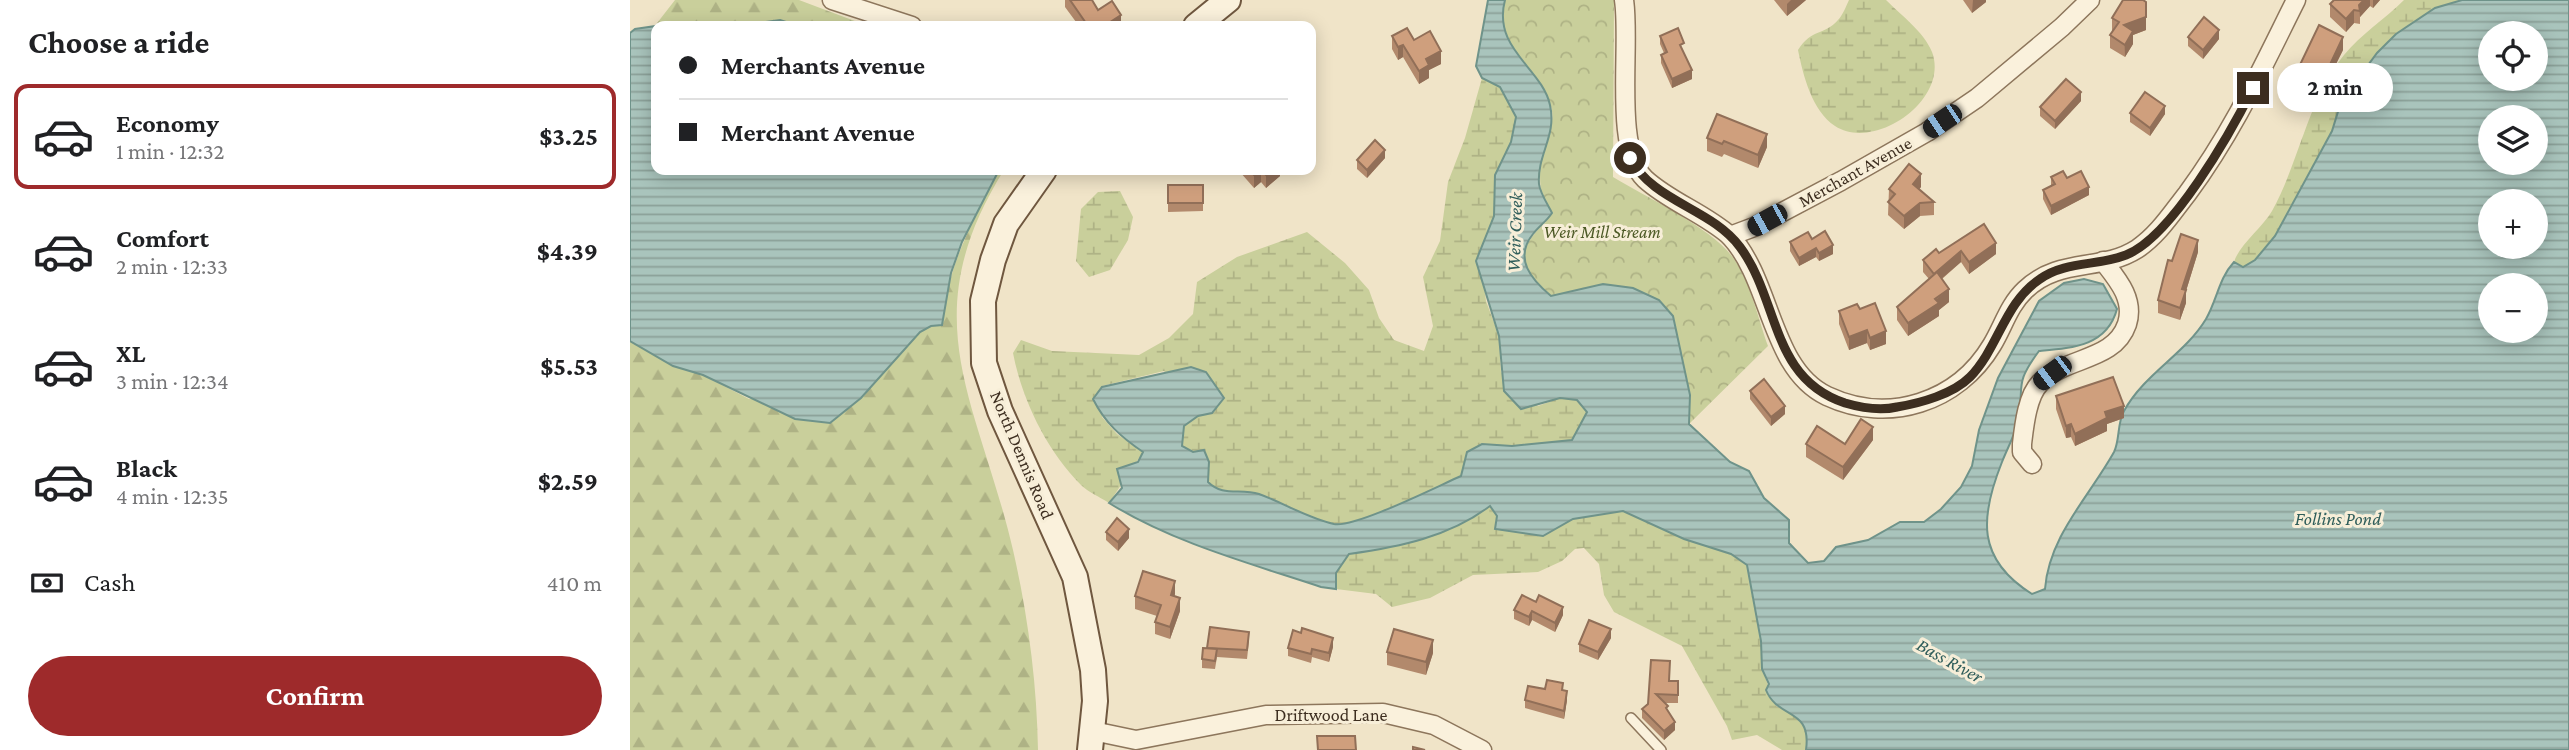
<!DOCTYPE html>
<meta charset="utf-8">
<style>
:root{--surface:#fff;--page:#f6f6f6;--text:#202124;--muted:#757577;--line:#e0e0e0;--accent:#9e2a2b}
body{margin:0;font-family:"Crimson Pro",serif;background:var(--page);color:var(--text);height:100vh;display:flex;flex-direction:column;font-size:26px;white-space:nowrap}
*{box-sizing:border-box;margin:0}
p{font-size:23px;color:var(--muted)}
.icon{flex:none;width:38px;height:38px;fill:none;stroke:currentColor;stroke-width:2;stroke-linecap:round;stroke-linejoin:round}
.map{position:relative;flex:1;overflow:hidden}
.sheet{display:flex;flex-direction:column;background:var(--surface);width:630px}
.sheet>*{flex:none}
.guide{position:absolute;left:21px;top:21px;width:665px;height:154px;border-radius:14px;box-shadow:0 4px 18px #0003;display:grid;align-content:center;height:154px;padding:0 28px;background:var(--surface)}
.fabs{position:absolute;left:1848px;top:21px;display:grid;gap:14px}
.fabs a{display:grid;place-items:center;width:70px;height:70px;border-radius:50%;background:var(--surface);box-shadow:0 4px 18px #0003;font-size:35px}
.end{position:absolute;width:32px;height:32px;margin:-16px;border:9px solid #3d2e20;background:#fff;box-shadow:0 0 0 4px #fff}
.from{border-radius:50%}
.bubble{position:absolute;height:49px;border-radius:24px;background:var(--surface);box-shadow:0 4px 18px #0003;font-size:23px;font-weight:700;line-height:49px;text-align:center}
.car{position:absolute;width:21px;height:42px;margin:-21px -10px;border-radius:9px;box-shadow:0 0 5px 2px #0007;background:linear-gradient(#222 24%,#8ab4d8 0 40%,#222 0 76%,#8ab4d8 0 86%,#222 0)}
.guide b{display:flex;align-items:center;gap:24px;height:66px;font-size:26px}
.guide b+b{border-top:2px solid var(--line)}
.guide i{width:18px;height:18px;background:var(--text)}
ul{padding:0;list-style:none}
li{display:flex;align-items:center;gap:21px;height:105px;margin:0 14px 10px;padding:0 14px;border:4px solid transparent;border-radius:14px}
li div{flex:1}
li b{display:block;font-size:26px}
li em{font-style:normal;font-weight:700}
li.on{border-color:var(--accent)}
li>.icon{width:63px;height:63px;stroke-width:1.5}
h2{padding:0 28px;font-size:32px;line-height:84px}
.pay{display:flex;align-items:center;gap:18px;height:77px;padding:0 28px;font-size:26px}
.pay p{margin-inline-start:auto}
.primary-button{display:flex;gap:14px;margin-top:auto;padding:14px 28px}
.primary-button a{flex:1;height:80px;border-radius:42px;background:var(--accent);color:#fff;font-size:28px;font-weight:700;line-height:80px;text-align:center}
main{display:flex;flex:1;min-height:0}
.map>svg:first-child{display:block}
</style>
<main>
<section class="sheet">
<h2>Choose a ride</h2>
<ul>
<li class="on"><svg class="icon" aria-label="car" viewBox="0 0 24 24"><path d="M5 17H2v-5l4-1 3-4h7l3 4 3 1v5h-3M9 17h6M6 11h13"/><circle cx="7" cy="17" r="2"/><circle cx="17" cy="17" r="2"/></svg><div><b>Economy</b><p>1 min · 12:32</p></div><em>$3.25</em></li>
<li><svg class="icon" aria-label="car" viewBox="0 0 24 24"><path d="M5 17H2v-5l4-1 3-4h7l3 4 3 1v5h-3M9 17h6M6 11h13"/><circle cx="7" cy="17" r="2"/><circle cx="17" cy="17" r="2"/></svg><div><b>Comfort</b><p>2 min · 12:33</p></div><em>$4.39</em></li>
<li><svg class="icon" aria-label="car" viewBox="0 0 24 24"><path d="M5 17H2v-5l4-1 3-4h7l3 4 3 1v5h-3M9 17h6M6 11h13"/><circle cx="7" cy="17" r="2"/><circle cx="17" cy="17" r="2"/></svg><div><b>XL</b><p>3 min · 12:34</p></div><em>$5.53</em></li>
<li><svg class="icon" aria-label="car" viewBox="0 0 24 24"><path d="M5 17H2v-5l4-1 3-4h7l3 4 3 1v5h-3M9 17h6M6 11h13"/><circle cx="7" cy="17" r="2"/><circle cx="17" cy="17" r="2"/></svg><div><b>Black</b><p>4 min · 12:35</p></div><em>$2.59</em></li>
</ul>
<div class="pay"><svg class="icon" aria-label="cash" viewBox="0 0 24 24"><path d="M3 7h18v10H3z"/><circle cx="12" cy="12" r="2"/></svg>Cash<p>410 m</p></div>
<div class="primary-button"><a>Confirm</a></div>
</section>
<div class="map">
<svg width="1939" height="750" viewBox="0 0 1939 750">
<defs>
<pattern id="forest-firs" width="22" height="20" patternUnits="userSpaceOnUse" patternTransform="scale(1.75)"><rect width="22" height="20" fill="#c9cf9b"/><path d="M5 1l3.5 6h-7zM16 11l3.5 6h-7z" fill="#aeb285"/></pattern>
<pattern id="wetland-marsh" width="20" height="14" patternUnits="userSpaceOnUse" patternTransform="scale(1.75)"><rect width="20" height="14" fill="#c9cf9b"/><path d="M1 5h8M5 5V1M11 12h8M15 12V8" fill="none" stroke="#aeb285"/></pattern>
<pattern id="park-crowns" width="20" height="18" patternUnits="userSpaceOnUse" patternTransform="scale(1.75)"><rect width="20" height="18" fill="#c9cf9b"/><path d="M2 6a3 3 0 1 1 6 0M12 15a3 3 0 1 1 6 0" fill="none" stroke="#aeb285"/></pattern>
<pattern id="water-rules" width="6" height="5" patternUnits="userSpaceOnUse" patternTransform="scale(1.75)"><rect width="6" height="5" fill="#a9c4bc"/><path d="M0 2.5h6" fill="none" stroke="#8ba098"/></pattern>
</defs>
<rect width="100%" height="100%" fill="#f0e4c8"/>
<g fill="url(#forest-firs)">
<polygon points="45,0 169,0 238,26 168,26 150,20 107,26 75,26 44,21 24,27"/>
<path d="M369,170h5c-93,149 -26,230 9,380 15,65 24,134 25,200h-408v-409l43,25 30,9 46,24 112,-1 59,-66 24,-18c5,-53 32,-98 55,-144z"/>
</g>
<g fill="url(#wetland-marsh)">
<path d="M1219,0h37c15,15 38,32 46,52 18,48 -58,100 -97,74 -23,-15 -32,-51 -37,-76 14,-22 26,-14 40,-30 5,-5 8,-14 11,-20z"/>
<path d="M1774,0h58l-27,8 -39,26 -55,68 -9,29 -57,105 -20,24 -12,7 -9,-5c5,-17 28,-34 38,-51 27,-48 36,-112 72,-156 17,-21 41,-36 60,-55z"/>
<path d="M852,78l18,9 16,29 -5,26 -16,33 -1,41 -14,34 6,51 13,35 2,36 37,34 22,-8 17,2 10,11 -15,29 -60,6 -30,-2 -15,8 -6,24c-23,10 -106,52 -127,48 -27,-6 -50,-22 -76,-30 -18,-6 -35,3 -51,-12l2,-20 -27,-16 1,-20 15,-10 14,-3 -48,-42 -62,15v31l15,17 26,18 -34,51c-9,-6 -21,-11 -28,-18 -34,-34 -59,-85 -68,-132l8,-13 31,11 87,4 30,-17 24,-24 4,-32 40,-25 70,-25 38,31 24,27 10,28 15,22 30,11 9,-25 -10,-49 17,-36 8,-59 17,-44z"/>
<polygon points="490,191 503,217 498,240 480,270 459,277 446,261 451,209 468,192"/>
<path d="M860,506l7,10 46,20 30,-17 50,-8 61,28 47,15 16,11 14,77 1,27 14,37c22,10 34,18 30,44h-24l-25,-15 -25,5 -5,-14 -45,-80 -68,-34 -10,-17 -5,-31 -15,-16 -9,1 -13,12 -24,11 -65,3 -43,23 -38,9 -16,-13 -40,-5v-16l13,-19c50,-7 100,-17 141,-48z"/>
</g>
<path fill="url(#park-crowns)" d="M875,0h109l-1,177c33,20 101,52 121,82 17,25 24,59 34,87l-79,78 1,-29 -11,-48 -116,-52 -12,1c-30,-26 -38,-45 -5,-74 -4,-22 -8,-42 -5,-64 3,-21 18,-35 8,-57 -16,-34 -55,-59 -44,-101z"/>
<g fill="url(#water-rules)" stroke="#6f938a" stroke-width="2" fill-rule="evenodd">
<path d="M858,0h17c-13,49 37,68 45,105 7,31 -13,49 -11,79 1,9 9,21 13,29 -6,9 -13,13 -19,21 -20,25 -1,46 18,62l52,-12 30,4 26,12 14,16 17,79 -1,29 41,38 19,9 15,27 25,22v23l19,20 16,-2 12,-14 32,-7 32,-18h24l17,-13 20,-22 11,-21 7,-36 19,-52 41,-77 25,-18 20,-4 19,5 14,25c-10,37 -44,39 -78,42 -26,35 -14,34 -21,70 -3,14 -11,28 -16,41 -22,55 -26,97 30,132l13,-5c4,-53 44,-92 69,-137 6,-12 3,-29 10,-41 20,-37 61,-57 82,-92 11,-19 13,-41 28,-57l9,5 12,-7 20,-24 57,-105 9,-29 36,-49 19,-19 39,-26 27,-8h107v750h-763c6,-43 -28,-30 -40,-60l3,-6 -7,-15 -1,-28 -14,-76 -16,-11 -47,-15 -61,-28 -50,8 -30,17 -48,-7 2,-13 -7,-10c-41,31 -91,41 -141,48l-13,19v16l-15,-2c-72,-24 -147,-44 -212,-84l13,-15 -5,-19 21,-7 5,-10c-22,-15 -38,-29 -50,-53l9,-12 89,-20 15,5 18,26 -12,15 -14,3 -14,10 -2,20 11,6 11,-2 5,12 -1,20c15,15 32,6 51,12 25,9 48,24 75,30 21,4 104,-38 127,-48l6,-24 15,-8 30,2 60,-6 15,-28 -10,-12 -17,-2 -39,11 -17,-18 -5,-55 -23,-75 18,-45 1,-41 16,-33 5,-25 -16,-30 -18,-9 -6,-12zM1860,33h46v46h-46zM1860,117h46v46h-46zM1860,201h46v46h-46zM1860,285h46v46h-46z"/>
<polygon points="150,20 168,26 107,26"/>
<polygon points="26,26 26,170 369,170 332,242 321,273 312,325 301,326 290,332 231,398 200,423 165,419 73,375 43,366 0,341 0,33 5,29"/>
</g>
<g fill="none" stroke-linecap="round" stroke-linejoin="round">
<defs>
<polyline id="service" points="1001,718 1031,750"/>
<g id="minor">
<polyline points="202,0 282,26"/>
<path d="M994,0c7,45 -11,149 21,179 25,23 59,34 85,57"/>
<path d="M1460,0l-28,27 -85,71 -50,34 -86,49 -87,46 -24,9c42,45 40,133 97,160 62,29 131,6 165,-51 11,-18 17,-40 33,-55 34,-33 76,-18 112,-41 21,-14 35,-36 50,-55 47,-64 74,-124 109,-194"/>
<path d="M1402,464l-10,-12v-8c2,-17 5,-48 18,-61 26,-27 74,-21 87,-59 8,-25 -10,-45 -24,-63"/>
<polyline points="463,731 506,740 636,715 753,713 804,725 852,750"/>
</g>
<g id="secondary">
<polyline points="566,26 598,0"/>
<polyline points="414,170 376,224 363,260 353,301 354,363 370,411 445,577 463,670 465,701 460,750"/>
</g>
</defs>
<use href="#service" stroke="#8d765c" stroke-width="12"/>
<use href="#minor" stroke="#8d765c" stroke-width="21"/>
<use href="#secondary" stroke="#6f573f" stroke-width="28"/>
<use href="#service" stroke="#faf1dc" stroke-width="9"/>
<use href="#minor" stroke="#faf1dc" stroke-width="18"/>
<use href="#secondary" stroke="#faf1dc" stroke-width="24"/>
</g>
<g fill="#b2896c">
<polygon points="435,0 462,0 468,10 491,26 449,26 435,7"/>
<polygon points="1144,0 1176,0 1157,16"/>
<polygon points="1333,0 1356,0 1356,2 1342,13"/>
<polygon points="1704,0 1750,0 1743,8 1740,6 1730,17 1730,24 1724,23 1716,32 1700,17 1700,4"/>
<polygon points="1482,18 1516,30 1503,35 1503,44 1495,57 1480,48 1480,35 1483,32 1482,31"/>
<polygon points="762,36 784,40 811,64 799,70 799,78 789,84 773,57 768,60 762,49"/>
<polygon points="1030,36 1054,52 1053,52 1062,79 1042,88 1031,63 1031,55 1034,53 1030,44"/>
<polygon points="1558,37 1589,39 1573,59 1558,46"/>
<polygon points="1713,50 1700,76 1700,86 1695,97 1667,83 1667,71"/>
<polygon points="1451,101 1425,129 1410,116 1410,107"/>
<polygon points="1500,113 1535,114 1520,136 1500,122"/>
<polygon points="1077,138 1137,147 1128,168 1094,154 1092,157 1077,151"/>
<polygon points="755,158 737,178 727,169 727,160"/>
<polygon points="610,170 650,170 650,176 636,188 631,182 624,188 610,172"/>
<polygon points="1421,177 1437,178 1459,195 1421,215 1413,199 1413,190 1421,186"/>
<polygon points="538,185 573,185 573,211 538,212"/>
<polygon points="1291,187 1289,189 1304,202 1304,215 1290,216 1274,229 1258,215 1259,189"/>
<polygon points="1354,224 1366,254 1339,274 1331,262 1312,279 1319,302 1309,310 1309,316 1278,336 1267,320 1267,307 1299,279 1293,272 1293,260 1309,253"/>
<polygon points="1182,239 1203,254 1189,261 1186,257 1169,266 1160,251 1160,242"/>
<polygon points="1568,252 1556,291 1556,303 1550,320 1528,313 1528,300 1542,261"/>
<polygon points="1230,309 1256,344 1240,350 1237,343 1219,350 1209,324 1209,311"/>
<polygon points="1120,391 1155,414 1141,426 1120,399"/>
<polygon points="1426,396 1494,418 1477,424 1477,431 1445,446 1441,437 1436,438 1426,409"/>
<polygon points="1243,440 1213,480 1176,457 1176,444 1215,444"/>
<polygon points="476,532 499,538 488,551 476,540"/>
<polygon points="545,594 544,596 550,611 540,639 525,634 525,622 527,616 505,609 505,596"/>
<polygon points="884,610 933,615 925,632 902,620 899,626 884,619"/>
<polygon points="981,638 968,660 949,652 949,644"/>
<polygon points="619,641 617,659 587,657 585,669 572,668 572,659 577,648"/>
<polygon points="703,647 699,662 682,657 681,663 658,656 658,648"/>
<polygon points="757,652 803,653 796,675 757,665"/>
<polygon points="1039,681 1048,681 1048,703 1035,703 1045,730 1034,740 1012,718 1012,709"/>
<polygon points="915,689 937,700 934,719 895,708 895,700"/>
</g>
<g fill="#916f58">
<polygon points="1161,0 1176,0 1157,16 1157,4"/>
<polygon points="1343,0 1356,0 1356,2 1342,13"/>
<polygon points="1734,0 1740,0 1740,6 1730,17 1729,5"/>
<polygon points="1743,0 1750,0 1743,8"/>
<polygon points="1724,10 1724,23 1716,32 1716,19"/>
<polygon points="491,15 491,26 474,26"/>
<polygon points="1516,17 1516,30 1503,35 1503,44 1495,57 1494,25"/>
<polygon points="1589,30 1589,39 1573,59 1573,50"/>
<polygon points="1713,37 1713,50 1700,76 1700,86 1695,97 1695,84 1697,71"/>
<polygon points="773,45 773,57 768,60 768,47"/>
<polygon points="811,51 811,64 799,70 799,78 789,84 789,71 796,59"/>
<polygon points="1062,70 1062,79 1042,88 1042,79"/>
<polygon points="1451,92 1451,101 1425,129 1425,121"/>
<polygon points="1535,106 1535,114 1520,136 1520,128"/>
<polygon points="1137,134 1137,147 1128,168 1128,155"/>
<polygon points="755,150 755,158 737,178 737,170"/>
<polygon points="631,170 631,182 624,188 624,175"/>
<polygon points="642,170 650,170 650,176 636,188 636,175"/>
<polygon points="1291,174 1291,187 1283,196 1283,184"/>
<polygon points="1459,187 1459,195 1421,215 1421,206"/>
<polygon points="1290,203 1290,216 1274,229 1274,216"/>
<polygon points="1568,240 1568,252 1556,291 1556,303 1550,320 1550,308 1552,289"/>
<polygon points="1366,243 1366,254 1339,274 1339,262"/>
<polygon points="1203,245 1203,254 1189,261 1189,253"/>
<polygon points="1186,248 1186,257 1169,266 1169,258"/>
<polygon points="1331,251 1331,262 1304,285 1304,274"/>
<polygon points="1319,289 1319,302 1309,310 1309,316 1278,336 1278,323"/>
<polygon points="1237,330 1237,343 1219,350 1219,337"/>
<polygon points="1256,331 1256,344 1240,350 1240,338"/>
<polygon points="1155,406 1155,414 1141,426 1141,417"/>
<polygon points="1494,406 1494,418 1477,424 1477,431 1445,446 1445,434 1475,412"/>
<polygon points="1441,424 1441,437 1436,438 1436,426"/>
<polygon points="1243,427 1243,440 1213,480 1213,467"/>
<polygon points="499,529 499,538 488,551 488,542"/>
<polygon points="545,581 545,594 541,607 541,595"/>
<polygon points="550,598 550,611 540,639 540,627"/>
<polygon points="933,607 933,615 925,632 925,623"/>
<polygon points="902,611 902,620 899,626 899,617"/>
<polygon points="981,629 981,638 968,660 968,652"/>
<polygon points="703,638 703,647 699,662 699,653"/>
<polygon points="803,640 803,653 796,675 796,662"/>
<polygon points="937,691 937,700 934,719 934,711"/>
<polygon points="1045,722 1045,730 1034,740 1034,731"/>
</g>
<g fill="#cf9f7d" stroke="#916f58" stroke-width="2">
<polygon points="440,0 462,0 468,10 482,1 491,15 474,26 458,26"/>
<polygon points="1493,0 1513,0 1516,2 1516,17 1494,25 1503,31 1495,45 1480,35 1489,22 1482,18"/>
<polygon points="1704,0 1734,0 1729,5 1730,11 1724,10 1716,19 1700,4"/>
<polygon points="1574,17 1589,30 1573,50 1558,37"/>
<polygon points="1689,25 1713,37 1697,71 1700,73 1695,84 1667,71"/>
<polygon points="777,28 784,40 800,31 811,51 796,59 799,65 789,71 773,45 768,47 762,36"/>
<polygon points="1048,28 1054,43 1050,45 1062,70 1042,79 1031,55 1037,52 1030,36"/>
<polygon points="1436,79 1451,92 1425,121 1410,107"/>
<polygon points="1515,92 1535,106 1520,128 1500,113"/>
<polygon points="1087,114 1137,134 1128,155 1094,141 1092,144 1077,138"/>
<polygon points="745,140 755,150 737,170 727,160"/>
<polygon points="1279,164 1291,174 1283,184 1304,202 1290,203 1274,216 1258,202 1265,194 1259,189"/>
<polygon points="619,170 630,170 624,175"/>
<polygon points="631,170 642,170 636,175"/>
<polygon points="1433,171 1437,178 1451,171 1459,187 1421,206 1413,190 1425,184 1421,177"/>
<rect x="538" y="185" width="35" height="18"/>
<polygon points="1354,224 1366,243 1339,262 1331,251 1304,274 1293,260 1306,249 1309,253"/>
<polygon points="1195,231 1203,245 1189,253 1186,248 1169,258 1160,242 1178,232 1182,239"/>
<polygon points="1551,234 1568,240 1552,289 1556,290 1550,308 1528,300 1538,260 1542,261"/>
<polygon points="1307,272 1319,289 1305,299 1309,303 1278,323 1267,307"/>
<polygon points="1245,303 1256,331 1240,338 1237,330 1219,337 1209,311 1227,304 1230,309"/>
<polygon points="1483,377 1494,406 1475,412 1477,418 1445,434 1441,424 1436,426 1426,396"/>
<polygon points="1134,379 1155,406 1141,417 1120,391"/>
<polygon points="1231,419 1243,427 1213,467 1176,444 1187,426 1215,444"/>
<polygon points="487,518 499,529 488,542 476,532"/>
<polygon points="513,571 545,581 541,595 550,598 540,627 525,622 531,605 505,596"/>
<polygon points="892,595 906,602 909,595 933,607 925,623 902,611 899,617 884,610"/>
<polygon points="959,620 981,629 968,652 949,644"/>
<polygon points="580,627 619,632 617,650 577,648"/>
<polygon points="672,628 703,638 699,653 682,649 681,654 658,648 663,630 671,633"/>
<polygon points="764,629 803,640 796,662 757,652"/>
<polygon points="573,648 587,649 585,661 572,659"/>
<polygon points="1021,660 1040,661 1039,681 1048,681 1048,695 1026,694 1038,706 1036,708 1045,722 1034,731 1012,709 1018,704"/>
<polygon points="917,680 933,683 932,690 937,691 934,711 895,700 898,686 915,689"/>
<polygon points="687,736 725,736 726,750 688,750"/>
<polygon points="783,747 795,750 783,750"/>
</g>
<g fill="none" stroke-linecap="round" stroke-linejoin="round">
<path stroke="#3d2e20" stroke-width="9" d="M1000,158c23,44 81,50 110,89 40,54 30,131 105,156 17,5 35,8 52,4 24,-4 56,-13 73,-30 29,-30 34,-74 70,-98 25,-18 58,-13 86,-24 46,-18 105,-123 127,-167"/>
</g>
<g text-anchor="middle" stroke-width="6" stroke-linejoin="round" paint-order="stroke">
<g font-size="18" fill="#3d2e20" stroke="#f7eed8">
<text transform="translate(1225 172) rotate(-29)" y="6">Merchant Avenue</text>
<text transform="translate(392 455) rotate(67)" y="6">North Dennis Road</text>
<text x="701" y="721">Driftwood Lane</text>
</g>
<g font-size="18" font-style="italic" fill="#4d5a26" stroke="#f7eed8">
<text x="972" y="238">Weir Mill Stream</text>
</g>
<g font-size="19" font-style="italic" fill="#2f5d5a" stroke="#f7eed8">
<text transform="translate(884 232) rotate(-88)" y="7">Weir Creek</text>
<text x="1708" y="525">Follins Pond</text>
<text transform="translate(1320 660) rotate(29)" y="7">Bass River</text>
</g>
</g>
</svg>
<div class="fabs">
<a><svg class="icon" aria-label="locate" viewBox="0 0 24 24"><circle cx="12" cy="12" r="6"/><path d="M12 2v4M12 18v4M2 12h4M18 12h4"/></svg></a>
<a><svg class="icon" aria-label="layers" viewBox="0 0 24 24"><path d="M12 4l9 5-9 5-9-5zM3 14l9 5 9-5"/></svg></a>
<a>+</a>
<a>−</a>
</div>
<i class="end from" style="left:1000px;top:158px"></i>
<i class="end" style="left:1623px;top:88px"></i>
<div class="bubble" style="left:1647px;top:63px;width:116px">2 min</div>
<i class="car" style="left:1312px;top:121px;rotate:236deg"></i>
<i class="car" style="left:1137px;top:220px;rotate:241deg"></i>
<i class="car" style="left:1422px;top:373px;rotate:233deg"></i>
<div class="guide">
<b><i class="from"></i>Merchants Avenue</b>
<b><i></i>Merchant Avenue</b>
</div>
</div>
</main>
